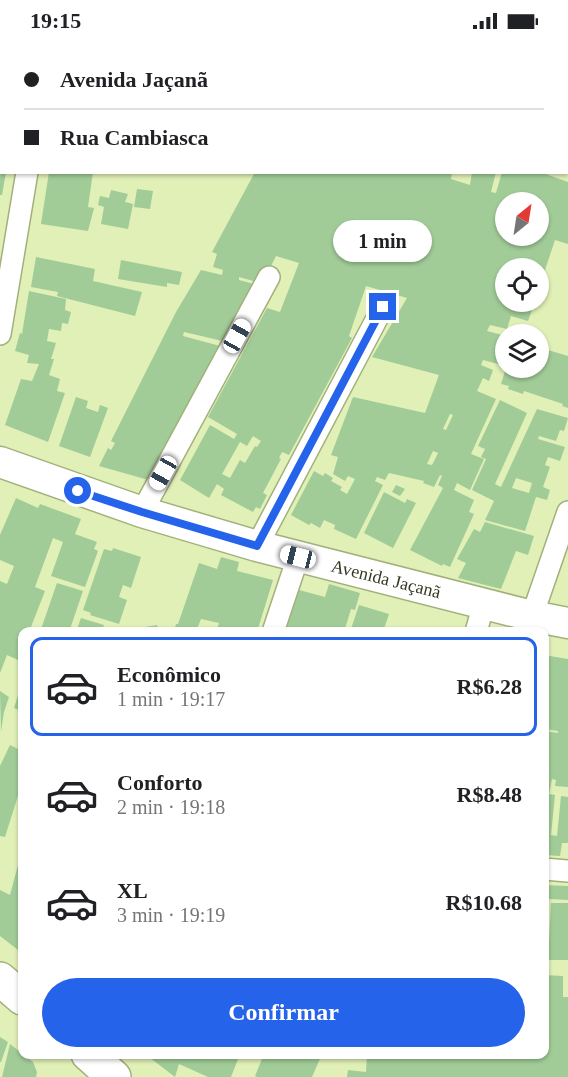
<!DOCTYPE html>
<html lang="pt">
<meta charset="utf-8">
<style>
:root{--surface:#fff;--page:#f2f2f2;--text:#202124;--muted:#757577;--line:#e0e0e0;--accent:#2563eb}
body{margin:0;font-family:Georgia,serif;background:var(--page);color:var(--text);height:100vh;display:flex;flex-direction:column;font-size:22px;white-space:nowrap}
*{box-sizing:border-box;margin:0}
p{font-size:20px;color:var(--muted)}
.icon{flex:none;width:33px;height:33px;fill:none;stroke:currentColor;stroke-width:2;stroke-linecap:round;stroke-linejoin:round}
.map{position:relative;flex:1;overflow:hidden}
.panel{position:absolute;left:18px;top:585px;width:531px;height:432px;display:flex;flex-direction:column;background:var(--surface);border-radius:12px;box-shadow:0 2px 4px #0004}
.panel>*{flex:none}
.hud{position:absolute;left:0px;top:0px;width:568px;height:132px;box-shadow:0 2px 4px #0004;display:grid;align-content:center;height:132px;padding:0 24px;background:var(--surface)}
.needle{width:39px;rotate:30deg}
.fabs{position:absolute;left:495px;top:150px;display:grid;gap:12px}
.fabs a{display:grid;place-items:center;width:54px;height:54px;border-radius:50%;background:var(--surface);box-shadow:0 2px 4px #0004;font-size:30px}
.end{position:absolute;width:27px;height:27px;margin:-14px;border:8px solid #2563eb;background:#fff;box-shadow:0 0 0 3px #fff}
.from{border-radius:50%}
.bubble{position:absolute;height:42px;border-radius:21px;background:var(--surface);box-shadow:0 2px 4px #0004;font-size:20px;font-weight:600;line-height:42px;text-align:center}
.car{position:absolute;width:18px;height:36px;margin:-18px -9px;border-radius:8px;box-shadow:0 0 4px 2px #0007;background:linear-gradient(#fff 24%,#345 0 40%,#fff 0 76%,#345 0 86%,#fff 0)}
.hud b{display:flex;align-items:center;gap:21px;height:57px;font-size:22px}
.hud b+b{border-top:2px solid var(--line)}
.hud i{width:15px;height:15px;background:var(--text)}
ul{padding:10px 0 0;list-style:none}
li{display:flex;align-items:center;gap:18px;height:99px;margin:0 12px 9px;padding:0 12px;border:3px solid transparent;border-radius:12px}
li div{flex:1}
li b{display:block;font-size:22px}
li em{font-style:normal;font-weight:600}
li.active{border-color:var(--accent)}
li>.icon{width:54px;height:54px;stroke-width:1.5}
.action{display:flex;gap:12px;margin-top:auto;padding:12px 24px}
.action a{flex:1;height:69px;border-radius:36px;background:var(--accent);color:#fff;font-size:24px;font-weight:600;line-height:69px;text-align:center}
.status{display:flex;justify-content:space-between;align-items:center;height:42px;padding:0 30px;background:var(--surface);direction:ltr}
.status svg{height:16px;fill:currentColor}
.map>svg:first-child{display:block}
</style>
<div class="status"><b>19:15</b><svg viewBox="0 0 49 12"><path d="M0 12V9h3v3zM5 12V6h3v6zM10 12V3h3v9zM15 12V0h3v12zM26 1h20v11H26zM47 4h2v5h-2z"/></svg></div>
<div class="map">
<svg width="568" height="1035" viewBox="0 0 568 1035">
<rect width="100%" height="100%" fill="#e0f0b7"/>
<g fill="#a1cc98" fill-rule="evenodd">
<polygon points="0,130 6,130 2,153 0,153"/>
<polygon points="49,130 93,130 88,165 94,166 88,189 41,182"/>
<path d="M255,130h197l-1,7 19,6 2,-13h24l-5,20 5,1 6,-21h38l28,10v62l-13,-4 -16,48 -1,-20h-32v34h29l-7,19 -17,-5 -4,13 -17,-4 -3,6 19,5v30l-23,-6 -2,5 12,5 -4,11 -6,-3 -6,13 19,8 -25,55 13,5 -14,31 -13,-7 -3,7 20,10 -5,12 5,2 -24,53 -7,-3 -1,2 -32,-16 33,-62 -5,-3 4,-9 -2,-1 -6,12 -11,-4 1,-2 -35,-8 -4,7 -8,-3 -2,4 8,4 -27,54 -22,-10 1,-4 -11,-5 -4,8 -9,-5 -2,2 -18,-10 23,-44 9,5 2,-3 8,5 -2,3 11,6 -2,3 7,4 8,-15 -7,-3 -3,5 -12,-7 5,-17 -7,-2 22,-58 72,16 14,-38 -67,-18 35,-59 -41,-12 -17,50 3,2 -63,117 -7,-3 -3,6 2,1 -18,34 4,2 -7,14 -4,-2 -3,5 -32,-17 3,-6 -7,-5 -8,14 -29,-18 30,-55 24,14 3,-5 -29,-17 59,-109 13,4 19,-49 -23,-7 -8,16 -7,-2 -4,12 -18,-5v3l15,4 -3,13 -6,-1 -18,46 -43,-10 -1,4 37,10 -5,12 -63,123 -53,-15 9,-18 3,2 4,-7 -4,-2 65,-129 25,-42 21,5 1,-5 -10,-3 4,-13 -5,-2zM506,160h32v34h-32zM450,372l3,1 -7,15 -3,-1zM253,394l8,5 -4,6 -2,-1 -10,17 -5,-3 -10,18 -8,-4 18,-32 7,4zM433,409l5,2 -6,12 -5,-1z"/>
<polygon points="137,147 153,149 150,167 134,165"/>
<polygon points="111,148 128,152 125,160 133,162 128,187 101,182 104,165 98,163 100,154 109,156"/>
<polygon points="36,215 95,227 93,239 142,250 135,274 57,254 58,250 31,245"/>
<polygon points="121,218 182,230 179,243 167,241 167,245 118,237"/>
<polygon points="29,249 66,257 65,268 71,270 68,282 62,281 61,289 49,287 47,299 56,301 51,317 54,317 49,333 60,337 57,349 65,351 48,400 5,383 21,337 32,339 39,322 27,321 29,313 15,309 20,291 22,292"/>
<polygon points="538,305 568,314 568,366 562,364 563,362 524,349 523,352 508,347 509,344 501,342 506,326 525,326 523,330 531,332 533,326 538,326"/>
<polygon points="76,355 88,359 86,366 98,370 100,363 108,366 90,415 59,404"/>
<path d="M500,358l27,13 -32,71 6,3 36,-78 31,9 -4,13 -4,-1 -4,11 -17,-5 -1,3 27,8 -5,14 -12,-4 -3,8 5,2 -7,20 7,3 -3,10 -11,-3 -11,34 -40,-11 9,-19 -22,-11 14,-31 -5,-2 4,-8 -7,-3zM516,436l16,5 -3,10 -17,-5z"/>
<polygon points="396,443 405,447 400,454 392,450"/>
<polygon points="384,450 405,461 407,457 416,461 393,506 364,491"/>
<polygon points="16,456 38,466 40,462 81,477 75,492 97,500 94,507 98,509 85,545 51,534 63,500 53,496 35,545 45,549 29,590 22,590 22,606 18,618 7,613 0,631 0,539 7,542 14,524 0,518 0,493"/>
<polygon points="485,480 534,494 528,513 516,509 501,547 458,536 466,521 457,517 474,487 480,490"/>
<polygon points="113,506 141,515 131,546 123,543 119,555 127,558 119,582 90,573 91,571 83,568 104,507 112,509"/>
<polygon points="221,515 239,520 237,529 273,538 257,590 216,590 219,581 201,577 197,587 190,585 189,590 174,590 176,582 178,582 199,521 217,527"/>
<polygon points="57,541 83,549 69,590 40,590"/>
<polygon points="329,542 360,551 355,568 351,567 344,590 285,590 299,548 325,555"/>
<polygon points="359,563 389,572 383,590 350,590"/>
<polygon points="81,576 104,583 101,590 76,590"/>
<polygon points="157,583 159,590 128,590 127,588"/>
<polygon points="544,613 568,617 568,745 555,744 556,738 552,737 549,752 555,753 551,793 557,794 561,754 568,755 568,801 562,801 560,814 544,813 544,689 558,691 558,689 544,687"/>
<polygon points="22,641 22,669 14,666"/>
<polygon points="0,649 9,655 4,670 1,690"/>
<polygon points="10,703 22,709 22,741 5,795 0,794 0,724"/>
<polygon points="22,808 22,911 0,894 0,848 10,853"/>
<polygon points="544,843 568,844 568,858 549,857 546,902 544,902"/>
<polygon points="551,861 568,861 568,918 548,918"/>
<polygon points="544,933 563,934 563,955 568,955 568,1035 347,1035 348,1028 366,1030 367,1012 544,1012"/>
<polygon points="0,995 8,1000 1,1020 0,1020"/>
<polygon points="10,1002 33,1020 37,1030 36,1035 2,1035"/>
<polygon points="145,1012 240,1012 231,1035 208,1035 179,1022 175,1035"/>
<polygon points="264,1012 322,1012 312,1035 257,1035 255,1034"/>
</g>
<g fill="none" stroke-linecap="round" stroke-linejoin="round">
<defs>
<g id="street">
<polyline points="49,2 49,0"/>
<polyline points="0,292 27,130"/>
<polyline points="142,470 269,235"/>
<polyline points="257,504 383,265"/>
<polyline points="532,574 568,470"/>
<polyline points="273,590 298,515"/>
<polyline points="476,590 484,561"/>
<polyline points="544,827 568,829"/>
</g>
<polyline id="secondary" points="0,420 142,470 257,504 532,574 568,581"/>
<g id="primary">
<polyline points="0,937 22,956"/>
<polyline points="88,1012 114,1035"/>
</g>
</defs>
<use href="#street" stroke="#a2b07b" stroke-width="24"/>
<use href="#secondary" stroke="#a2b07b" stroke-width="33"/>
<use href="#primary" stroke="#a2b07b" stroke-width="36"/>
<use href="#street" stroke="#fff" stroke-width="21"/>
<use href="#secondary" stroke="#fff" stroke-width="30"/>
<use href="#primary" stroke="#fff" stroke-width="33"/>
</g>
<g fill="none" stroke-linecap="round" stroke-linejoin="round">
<polyline stroke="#2563eb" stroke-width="8" points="78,449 142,470 257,504 383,265"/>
</g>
<g text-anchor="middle" stroke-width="5" stroke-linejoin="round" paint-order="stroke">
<g font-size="18" fill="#353a24" stroke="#fff">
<text transform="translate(386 537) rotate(14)" y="6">Avenida Jaçanã</text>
</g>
</g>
</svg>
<div class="fabs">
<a><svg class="needle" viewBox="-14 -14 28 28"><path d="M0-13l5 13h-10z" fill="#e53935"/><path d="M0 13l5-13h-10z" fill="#757577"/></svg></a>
<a><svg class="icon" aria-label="locate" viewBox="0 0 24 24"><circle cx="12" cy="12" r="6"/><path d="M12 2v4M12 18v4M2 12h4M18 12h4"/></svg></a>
<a><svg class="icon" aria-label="layers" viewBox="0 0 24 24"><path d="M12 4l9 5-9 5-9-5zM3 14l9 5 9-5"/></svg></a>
</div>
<i class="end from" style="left:78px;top:449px"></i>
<i class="end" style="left:383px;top:265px"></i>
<div class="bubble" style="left:333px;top:178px;width:99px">1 min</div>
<i class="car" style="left:237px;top:294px;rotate:29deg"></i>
<i class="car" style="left:163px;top:431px;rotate:209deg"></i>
<i class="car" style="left:298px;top:515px;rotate:284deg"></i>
<div class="hud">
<b><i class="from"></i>Avenida Jaçanã</b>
<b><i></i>Rua Cambiasca</b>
</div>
<section class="panel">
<ul>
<li class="active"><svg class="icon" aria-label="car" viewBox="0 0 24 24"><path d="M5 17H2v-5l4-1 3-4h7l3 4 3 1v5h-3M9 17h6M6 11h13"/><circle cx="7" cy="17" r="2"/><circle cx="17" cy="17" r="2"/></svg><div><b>Econômico</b><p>1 min · 19:17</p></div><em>R$6.28</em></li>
<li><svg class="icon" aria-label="car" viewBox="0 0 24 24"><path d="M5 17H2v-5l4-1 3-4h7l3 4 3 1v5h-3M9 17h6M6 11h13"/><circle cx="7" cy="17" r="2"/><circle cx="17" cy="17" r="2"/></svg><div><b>Conforto</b><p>2 min · 19:18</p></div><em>R$8.48</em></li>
<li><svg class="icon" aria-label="car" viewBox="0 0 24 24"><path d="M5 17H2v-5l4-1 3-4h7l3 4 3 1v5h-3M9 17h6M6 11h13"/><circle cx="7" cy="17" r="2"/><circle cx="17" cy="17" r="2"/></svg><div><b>XL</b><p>3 min · 19:19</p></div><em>R$10.68</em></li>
</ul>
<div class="action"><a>Confirmar</a></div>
</section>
</div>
